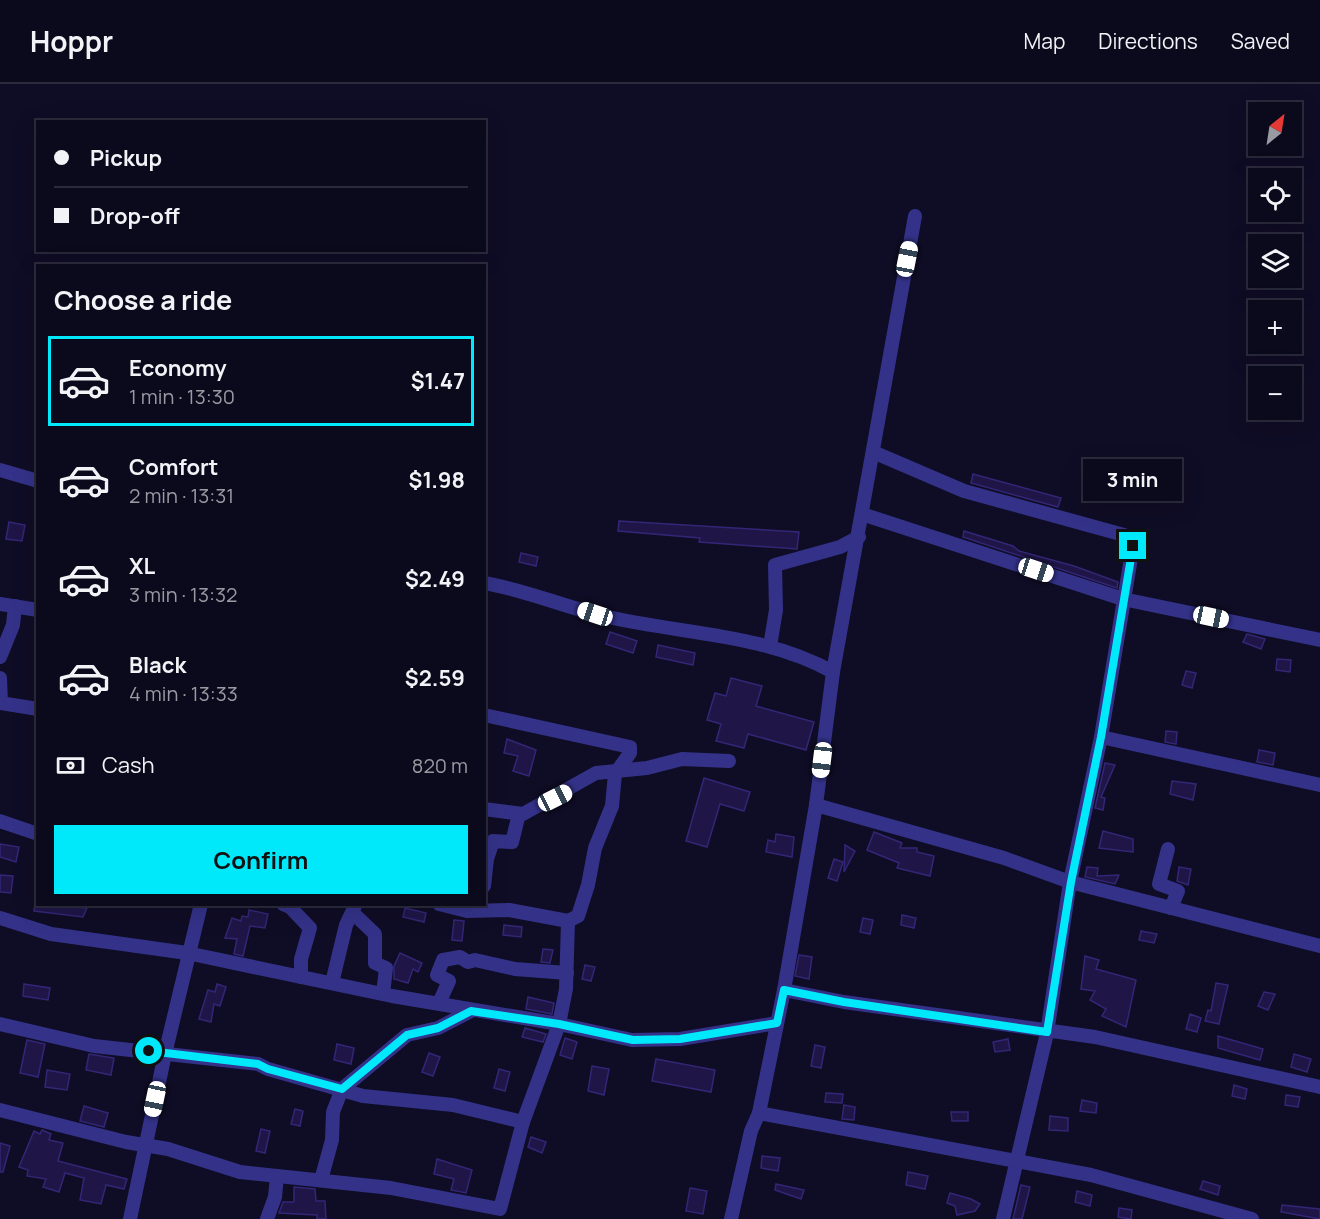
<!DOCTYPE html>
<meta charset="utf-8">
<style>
:root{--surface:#0b091c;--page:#141225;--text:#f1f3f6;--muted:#9a9aa3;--line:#2b2a3b;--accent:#00e9fb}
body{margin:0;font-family:Manrope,sans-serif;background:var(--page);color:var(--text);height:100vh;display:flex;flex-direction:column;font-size:22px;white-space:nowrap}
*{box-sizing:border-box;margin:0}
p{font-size:20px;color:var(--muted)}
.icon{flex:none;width:33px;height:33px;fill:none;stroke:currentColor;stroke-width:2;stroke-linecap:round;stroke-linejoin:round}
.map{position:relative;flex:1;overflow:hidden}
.panel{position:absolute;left:36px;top:180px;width:450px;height:642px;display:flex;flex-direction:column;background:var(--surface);border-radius:0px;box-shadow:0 6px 24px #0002,0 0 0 2px var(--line)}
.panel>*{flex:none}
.top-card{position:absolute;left:36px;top:36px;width:450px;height:132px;border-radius:0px;box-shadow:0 6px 24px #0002,0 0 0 2px var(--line);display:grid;align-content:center;height:132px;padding:0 18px;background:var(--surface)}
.needle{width:39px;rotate:30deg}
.controls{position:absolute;left:1248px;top:18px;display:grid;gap:12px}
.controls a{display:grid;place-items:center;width:54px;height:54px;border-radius:0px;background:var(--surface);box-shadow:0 6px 24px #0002,0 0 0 2px var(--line);font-size:30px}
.end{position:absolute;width:27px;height:27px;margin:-14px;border:8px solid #00e9fb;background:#111;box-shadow:0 0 0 3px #111}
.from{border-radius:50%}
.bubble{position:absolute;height:42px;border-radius:0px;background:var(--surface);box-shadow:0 6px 24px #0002,0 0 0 2px var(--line);font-size:20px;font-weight:700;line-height:42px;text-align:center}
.car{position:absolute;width:18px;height:36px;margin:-18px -9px;border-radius:8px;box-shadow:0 0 4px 2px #0007;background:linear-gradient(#fff 24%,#345 0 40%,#fff 0 76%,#345 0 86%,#fff 0)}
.top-card b{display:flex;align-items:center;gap:21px;height:57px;font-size:22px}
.top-card b+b{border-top:2px solid var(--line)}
.top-card i{width:15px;height:15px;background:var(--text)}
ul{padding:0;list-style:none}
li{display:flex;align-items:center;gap:18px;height:90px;margin:0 12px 9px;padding:0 6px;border:3px solid transparent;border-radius:0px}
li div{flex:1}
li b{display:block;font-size:22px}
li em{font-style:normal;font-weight:700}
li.selected{border-color:var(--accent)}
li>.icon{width:54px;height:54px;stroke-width:1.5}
h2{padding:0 18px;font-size:27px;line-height:72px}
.pay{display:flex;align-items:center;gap:15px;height:66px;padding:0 18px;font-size:22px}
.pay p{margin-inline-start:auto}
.cta{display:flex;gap:12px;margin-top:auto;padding:12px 18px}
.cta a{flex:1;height:69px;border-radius:0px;background:var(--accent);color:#111;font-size:24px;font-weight:700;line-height:69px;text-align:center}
header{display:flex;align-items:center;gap:36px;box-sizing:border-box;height:84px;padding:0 30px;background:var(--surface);border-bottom:2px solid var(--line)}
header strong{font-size:28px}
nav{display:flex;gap:33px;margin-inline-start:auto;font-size:21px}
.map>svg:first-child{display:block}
</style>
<header>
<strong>Hoppr</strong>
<nav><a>Map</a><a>Directions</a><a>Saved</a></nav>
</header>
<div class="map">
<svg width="1320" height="1135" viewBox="0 0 1320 1135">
<rect width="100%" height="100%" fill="#0f0c25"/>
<g fill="#1f1647" stroke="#332676" stroke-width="1.5">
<polygon points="973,390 1061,414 1058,423 971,399"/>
<polygon points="619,437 799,448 797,465 699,458 700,454 618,447"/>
<polygon points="9,438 25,441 22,457 6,455"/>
<polygon points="964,447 1013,462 1019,467 1074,482 1118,498 1117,504 963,453"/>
<polygon points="521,469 538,473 536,482 519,478"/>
<polygon points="610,548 637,557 633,569 606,560"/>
<polygon points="1247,550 1265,555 1261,565 1243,558"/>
<polygon points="658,561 695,569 693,581 656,573"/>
<polygon points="1277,575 1291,576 1290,588 1276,586"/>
<polygon points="1186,587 1196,589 1192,604 1182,601"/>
<polygon points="731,594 762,602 756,622 814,638 806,666 748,650 744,664 716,657 721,640 707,636 715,609 726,612"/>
<polygon points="1166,647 1177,648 1176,660 1165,658"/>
<polygon points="507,655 536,666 529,692 513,687 518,672 504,669"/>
<polygon points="1259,666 1275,669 1273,681 1257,678"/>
<polygon points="1105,679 1115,681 1101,713 1105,714 1103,726 1095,724"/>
<polygon points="704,694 750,708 744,727 720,720 707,763 686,757"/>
<polygon points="1172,697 1196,700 1193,716 1170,710"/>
<polygon points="1103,747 1133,755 1133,768 1099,764"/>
<polygon points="874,748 902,759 900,764 917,764 917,768 934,772 930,792 897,784 899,779 867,766"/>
<polygon points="776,750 794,753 792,773 766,768 768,756 775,758"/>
<polygon points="0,760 19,763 16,778 0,773"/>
<polygon points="845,761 855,767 844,788"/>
<polygon points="834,775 843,778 837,797 828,794"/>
<polygon points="1087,783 1098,784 1097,792 1119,791 1115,800 1085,793"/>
<polygon points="1179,783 1191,785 1188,801 1177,797"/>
<polygon points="0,791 13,792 11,809 0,808"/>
<polygon points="35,819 38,820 87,824 83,833 34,827"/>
<polygon points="405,824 426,829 424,838 403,833"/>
<polygon points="249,826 268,830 265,844 250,842 243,872 234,870 237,855 225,854 232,834 241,837 242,832 248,833"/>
<polygon points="902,831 916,834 914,844 901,841"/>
<polygon points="863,834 873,836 870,850 860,848"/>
<polygon points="454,836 464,837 462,857 452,856"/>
<polygon points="504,841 522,843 521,853 503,851"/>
<polygon points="1141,847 1157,850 1154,859 1139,856"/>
<polygon points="543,865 553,866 550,879 541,878"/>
<polygon points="400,869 422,879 418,888 413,885 408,899 394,895 394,882"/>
<polygon points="799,871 812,873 809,895 795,892"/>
<polygon points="1085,872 1099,876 1096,885 1136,896 1126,943 1102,932 1106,925 1090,916 1095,907 1081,905"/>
<polygon points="585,881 595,883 591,897 582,895"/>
<polygon points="1216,899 1228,901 1219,940 1205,937 1208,926 1211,927"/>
<polygon points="24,900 50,904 48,916 23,912"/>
<polygon points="217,900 226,903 220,922 214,920 211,938 199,935 208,906 215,908"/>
<polygon points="1264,908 1275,910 1268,926 1258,922"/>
<polygon points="528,913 554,919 552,930 526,925"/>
<polygon points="1190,930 1201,934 1197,948 1186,945"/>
<polygon points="525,944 546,950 543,958 522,953"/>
<polygon points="1218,952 1263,965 1260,976 1218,964"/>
<polygon points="565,954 577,958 572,975 560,971"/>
<polygon points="1008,955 1010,966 995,968 993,958"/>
<polygon points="27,956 45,960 38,993 20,989"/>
<polygon points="337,960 354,964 351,980 334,976"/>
<polygon points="815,961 825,963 821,984 811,982"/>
<polygon points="429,969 440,973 433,992 422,988"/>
<polygon points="89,970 114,974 111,991 86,986"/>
<polygon points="1294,970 1311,975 1307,988 1291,983"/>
<polygon points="656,975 715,986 711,1008 652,997"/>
<polygon points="592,982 609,985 604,1011 588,1007"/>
<polygon points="499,985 510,988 505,1007 494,1004"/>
<polygon points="47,986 70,990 67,1006 45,1003"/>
<polygon points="1234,1001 1247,1005 1245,1015 1232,1012"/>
<polygon points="826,1009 843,1010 842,1019 825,1018"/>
<polygon points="1286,1011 1300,1013 1298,1023 1285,1021"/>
<polygon points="1082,1016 1097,1019 1096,1029 1080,1027"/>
<polygon points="844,1021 855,1023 854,1036 842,1035"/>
<polygon points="84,1022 108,1029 104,1043 80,1037"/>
<polygon points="295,1025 303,1027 300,1042 291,1040"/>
<polygon points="951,1028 968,1028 968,1037 952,1037"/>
<polygon points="1050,1032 1068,1034 1068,1047 1049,1046"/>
<polygon points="261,1045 270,1047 265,1069 256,1067"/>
<polygon points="42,1046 51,1050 49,1056 63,1059 58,1077 127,1095 124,1105 106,1101 101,1120 80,1116 84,1094 65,1089 59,1108 43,1103 46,1095 27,1092 28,1086 19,1083 34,1047 40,1050"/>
<polygon points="531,1053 546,1058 542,1069 528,1063"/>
<polygon points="0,1059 10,1062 3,1088 0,1088"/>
<polygon points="762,1072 780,1074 778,1087 761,1084"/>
<polygon points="437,1075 472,1086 466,1109 451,1106 454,1095 434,1090"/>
<polygon points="908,1088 928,1092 925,1105 906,1101"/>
<polygon points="1203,1097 1220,1102 1218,1111 1200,1105"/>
<polygon points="776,1100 804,1106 801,1115 775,1106"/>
<polygon points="1021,1101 1030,1103 1022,1135 1013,1135"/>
<polygon points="294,1103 315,1105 316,1117 325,1117 326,1135 317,1135 317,1131 279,1129 283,1118 294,1118"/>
<polygon points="690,1104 707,1107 703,1130 686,1127"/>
<polygon points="1077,1107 1092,1111 1090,1122 1075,1118"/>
<polygon points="950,1109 971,1115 980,1120 975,1127 957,1131 955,1122 947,1119"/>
<polygon points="1282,1121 1320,1125 1320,1135 1281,1128"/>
<polygon points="1119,1124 1132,1126 1131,1135 1118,1133"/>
</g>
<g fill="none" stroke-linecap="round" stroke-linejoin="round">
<g stroke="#333288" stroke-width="14">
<polyline points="873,368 964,407 1124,451 1131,454 1133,462 1101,653 1070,798 1047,949 1003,1135"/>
<polyline points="0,386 38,397"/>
<polyline points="862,430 1123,515 1320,556"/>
<path d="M484,499c43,7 82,25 124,34 75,17 157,17 225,55"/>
<polyline points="0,520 38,526"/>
<polyline points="770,562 776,526 775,481 840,463 859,453"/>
<polyline points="0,573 13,541 15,522"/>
<polyline points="0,594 1,619"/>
<polyline points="0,619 38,625"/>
<polyline points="1101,653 1320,701"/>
<polyline points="816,721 1004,774 1070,798 1320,862"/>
<polyline points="484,725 523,730 596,689 647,684 682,675 729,677"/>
<polyline points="0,737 38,750"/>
<polyline points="1168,765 1159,800 1178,807 1171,824"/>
<polyline points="484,802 487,775 493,757 512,758 519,730"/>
<polyline points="283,820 290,823 310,844 301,875 301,893"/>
<polyline points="439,820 467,827 509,826 568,837"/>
<polyline points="353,829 375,850 375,879 386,884 383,910"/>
<polyline points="0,834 51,850 187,869 392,912 559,940 632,956 680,955 777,939"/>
<polyline points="332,899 346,841 355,822"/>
<polyline points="784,906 844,918 1095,953 1320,1003"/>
<polyline points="439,919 449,897 437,891 443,876 460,873 468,878 475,876 515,885 567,889"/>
<polyline points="0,940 94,962 258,980 268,985 363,1012 453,1021 523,1038"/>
<polyline points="0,1026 126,1058 168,1065 240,1088 391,1104 500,1125 523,1038 559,940 566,905 568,837 578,832 588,801 595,764 612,722 615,690 630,669 630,663 484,631"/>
<polyline points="759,1029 1091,1091 1252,1135"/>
<polyline points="321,1096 332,1056 333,1028 342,1005 407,951 438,944 471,927"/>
<polyline points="130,1135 165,970 201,820"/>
<polyline points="267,1135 275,1113 277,1092"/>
<polyline points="731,1135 751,1047 759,1029 784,906 816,721 833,588 915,132"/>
</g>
</g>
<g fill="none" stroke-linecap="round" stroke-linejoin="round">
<polyline stroke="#00e9fb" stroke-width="8" points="149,967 258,980 268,985 342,1005 407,951 438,944 471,927 559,940 633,956 680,955 777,939 784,906 844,918 1047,948 1071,798 1101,653 1133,462"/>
</g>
</svg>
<div class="controls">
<a><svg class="needle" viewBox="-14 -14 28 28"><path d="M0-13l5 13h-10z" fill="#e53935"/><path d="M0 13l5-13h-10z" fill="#9a9aa3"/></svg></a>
<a><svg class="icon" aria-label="locate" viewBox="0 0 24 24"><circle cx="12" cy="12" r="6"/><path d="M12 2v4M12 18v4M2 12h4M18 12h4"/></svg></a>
<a><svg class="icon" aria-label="layers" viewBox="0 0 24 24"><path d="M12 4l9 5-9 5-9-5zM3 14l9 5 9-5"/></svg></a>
<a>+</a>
<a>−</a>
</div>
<i class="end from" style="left:149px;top:967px"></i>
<i class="end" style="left:1133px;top:462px"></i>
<div class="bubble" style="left:1083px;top:375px;width:99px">3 min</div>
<i class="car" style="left:907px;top:175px;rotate:11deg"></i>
<i class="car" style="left:1036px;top:486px;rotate:108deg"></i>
<i class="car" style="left:595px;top:530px;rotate:288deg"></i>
<i class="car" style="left:1211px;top:533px;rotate:102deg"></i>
<i class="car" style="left:822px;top:676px;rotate:187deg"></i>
<i class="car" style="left:555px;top:714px;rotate:63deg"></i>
<i class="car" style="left:155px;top:1015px;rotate:192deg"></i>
<div class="top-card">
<b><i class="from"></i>Pickup</b>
<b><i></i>Drop-off</b>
</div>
<section class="panel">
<h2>Choose a ride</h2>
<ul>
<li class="selected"><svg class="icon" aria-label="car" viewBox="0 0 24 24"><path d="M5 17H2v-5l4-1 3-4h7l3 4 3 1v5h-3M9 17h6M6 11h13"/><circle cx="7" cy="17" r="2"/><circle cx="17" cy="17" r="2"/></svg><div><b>Economy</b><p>1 min · 13:30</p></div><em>$1.47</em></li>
<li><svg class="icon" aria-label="car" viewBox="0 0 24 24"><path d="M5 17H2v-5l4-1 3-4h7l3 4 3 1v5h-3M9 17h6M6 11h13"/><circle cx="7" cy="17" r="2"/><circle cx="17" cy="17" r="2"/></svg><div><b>Comfort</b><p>2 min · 13:31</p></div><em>$1.98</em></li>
<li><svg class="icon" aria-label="car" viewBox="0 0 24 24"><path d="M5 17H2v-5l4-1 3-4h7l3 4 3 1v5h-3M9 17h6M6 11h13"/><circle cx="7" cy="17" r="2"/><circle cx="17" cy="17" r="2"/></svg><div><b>XL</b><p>3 min · 13:32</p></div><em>$2.49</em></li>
<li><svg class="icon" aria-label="car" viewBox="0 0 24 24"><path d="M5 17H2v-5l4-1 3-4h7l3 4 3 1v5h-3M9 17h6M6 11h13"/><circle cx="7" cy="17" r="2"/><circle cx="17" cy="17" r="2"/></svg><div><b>Black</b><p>4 min · 13:33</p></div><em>$2.59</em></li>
</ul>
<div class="pay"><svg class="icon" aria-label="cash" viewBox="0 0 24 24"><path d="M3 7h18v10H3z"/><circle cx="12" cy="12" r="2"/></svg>Cash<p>820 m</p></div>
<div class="cta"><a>Confirm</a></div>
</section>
</div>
